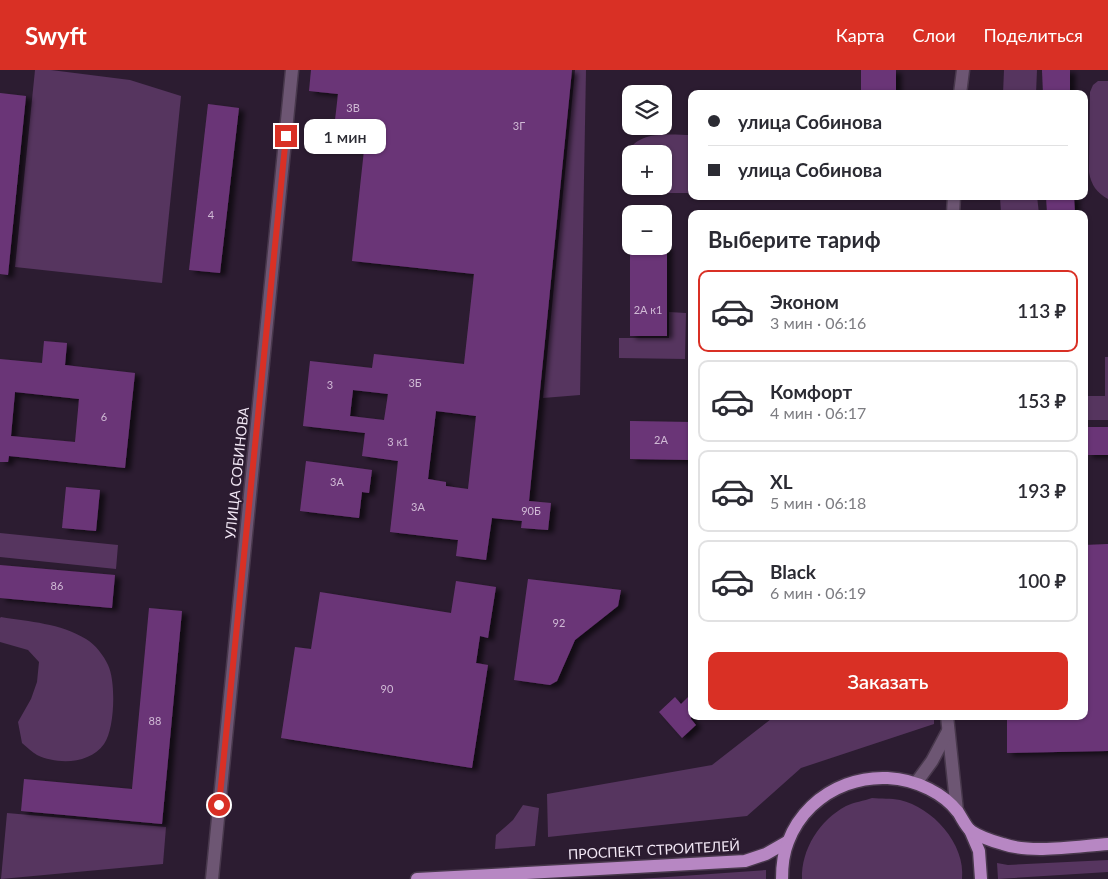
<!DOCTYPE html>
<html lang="ru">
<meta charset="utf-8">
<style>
:root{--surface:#fff;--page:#f2f2f3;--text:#2b2b33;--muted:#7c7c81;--line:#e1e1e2;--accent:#d93025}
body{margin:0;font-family:Lato,sans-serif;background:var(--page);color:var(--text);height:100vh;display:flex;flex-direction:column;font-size:19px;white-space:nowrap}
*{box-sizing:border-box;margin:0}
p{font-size:16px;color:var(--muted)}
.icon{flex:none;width:28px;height:28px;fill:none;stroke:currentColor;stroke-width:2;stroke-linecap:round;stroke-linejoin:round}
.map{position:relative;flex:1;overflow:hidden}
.drawer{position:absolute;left:688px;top:140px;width:400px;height:510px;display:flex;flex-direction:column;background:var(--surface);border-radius:10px;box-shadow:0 1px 4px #0004}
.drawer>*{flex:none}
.guide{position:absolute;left:688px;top:20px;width:400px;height:110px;border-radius:10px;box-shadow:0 1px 4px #0004;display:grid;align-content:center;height:110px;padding:0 20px;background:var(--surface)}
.tools{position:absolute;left:622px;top:15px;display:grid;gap:10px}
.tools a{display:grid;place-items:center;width:50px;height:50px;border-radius:10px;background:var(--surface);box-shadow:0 1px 4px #0004;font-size:25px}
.end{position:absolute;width:22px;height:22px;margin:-11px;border:6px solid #d93025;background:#fff;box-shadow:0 0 0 2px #fff}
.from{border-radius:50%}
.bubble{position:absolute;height:35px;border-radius:10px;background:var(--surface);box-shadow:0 1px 4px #0004;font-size:16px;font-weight:600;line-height:35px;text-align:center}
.guide b{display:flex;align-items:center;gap:18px;height:48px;font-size:19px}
.guide b+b{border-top:1px solid var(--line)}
.guide i{width:12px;height:12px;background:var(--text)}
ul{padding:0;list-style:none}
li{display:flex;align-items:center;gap:15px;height:82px;margin:0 10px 8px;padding:0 10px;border:2px solid var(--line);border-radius:10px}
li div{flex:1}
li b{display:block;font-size:19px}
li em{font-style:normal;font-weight:600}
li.current{border-color:var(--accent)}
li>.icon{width:45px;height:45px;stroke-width:1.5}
h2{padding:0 20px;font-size:22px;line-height:60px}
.action{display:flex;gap:10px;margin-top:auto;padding:10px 20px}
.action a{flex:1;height:58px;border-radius:10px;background:var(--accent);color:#fff;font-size:20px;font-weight:600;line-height:58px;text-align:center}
header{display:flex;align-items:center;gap:30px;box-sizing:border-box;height:70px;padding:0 25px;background:var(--accent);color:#fff}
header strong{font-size:24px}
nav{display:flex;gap:28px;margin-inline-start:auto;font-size:18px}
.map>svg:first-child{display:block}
</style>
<header>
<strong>Swyft</strong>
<nav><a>Карта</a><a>Слои</a><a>Поделиться</a></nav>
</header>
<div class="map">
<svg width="1108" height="809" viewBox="0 0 1108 809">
<defs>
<filter id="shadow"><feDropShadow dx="5.5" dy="3" stdDeviation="2.5" flood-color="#0009"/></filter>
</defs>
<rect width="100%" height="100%" fill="#2c1c31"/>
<g fill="#56355f">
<polygon points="35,0 51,0 130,10 181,26 162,213 15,197"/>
<polygon points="575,0 586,0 580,325 543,328"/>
<polygon points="1004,0 1037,0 1036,24 1003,24"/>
<path d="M1098,11h10v118c-11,-6 -17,-14 -19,-27l1,-80 3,-7z"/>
<path d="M691,65v58h-37l-17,-7h27v-32h-33v26l-4,-5c0,-5 0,-11 0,-16 4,-30 43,-24 64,-24z"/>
<polygon points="1000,126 1037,126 1039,144 1001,144"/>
<polygon points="669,242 686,243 685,289 619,288 619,268 669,268"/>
<polygon points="1105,287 1108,287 1108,350 1084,350 1084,326 1105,326"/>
<polygon points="0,463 118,475 116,499 0,487"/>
<path d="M1,547c29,5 59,6 85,22 9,5 18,17 22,26 8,16 7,64 -4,79 -14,20 -46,21 -67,11 -5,-3 -10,-8 -15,-12l-4,-21 13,-23 6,-17 2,-20 -11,-12 -28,-8v-24z"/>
<polygon points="775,646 934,646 934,654 801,698 747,746 548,767 547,724 712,695"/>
<path d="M872,728c9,1 19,0 28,2 32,7 66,44 62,79h-160c-1,-30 18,-59 44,-73 8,-4 18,-5 26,-8z"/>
<polygon points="523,735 539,738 535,776 495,779 496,765 513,750"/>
<polygon points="7,743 166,757 163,794 1,809"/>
<polygon points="1108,790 1108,802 998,809 997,793 1008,795"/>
<polygon points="766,800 766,809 639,809"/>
</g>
<g fill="#6b3677" fill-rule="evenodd" filter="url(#shadow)">
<path d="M311,0h261l-43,431 22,2 -3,27 -27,-2 1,-7 -30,-3 -6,42 -30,-4 2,-16 -68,-8 8,-71 -36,-5 3,-23 -62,-7 7,-65 62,7 2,-14 90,10 10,-90 -122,-13 12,-111 -32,-4 6,-52 -29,-3zM353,320l35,4 -4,26 -34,-4zM436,341l40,5 -8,73 -22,-3v-4l-18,-3z"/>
<rect x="861" y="0" width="35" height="24"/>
<polygon points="1042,0 1070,0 1070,24 1043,24"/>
<polygon points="0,23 26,26 8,205 0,204"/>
<polygon points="208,34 239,38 220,203 189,200"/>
<polygon points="1046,126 1074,126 1075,144 1047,144"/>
<rect x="630" y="176" width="37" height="90"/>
<path d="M44,271l23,2 -2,22 70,8 -10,95 -116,-12 -1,6h-8v-103l42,4zM15,322l64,7 -4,43 -64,-6z"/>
<polygon points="630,351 691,352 691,390 630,389"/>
<polygon points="1086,357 1108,357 1108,385 1087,385"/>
<polygon points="306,391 372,400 369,423 362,422 359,448 300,441"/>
<polygon points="66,417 100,420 96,461 62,458"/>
<polygon points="1108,474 1108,681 1007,683 1007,646 1084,646 1084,475"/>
<polygon points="0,495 115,505 112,538 0,528"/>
<polygon points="528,509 621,520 618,536 575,570 557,611 550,615 514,610"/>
<polygon points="456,511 496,517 488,568 480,566 476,593 488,595 472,698 281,668 295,577 311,579 320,522 451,543"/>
<polygon points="149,538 182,541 162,754 21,741 24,709 132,719"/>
<polygon points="691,624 691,649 696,655 682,668 659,642 675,627 681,634"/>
</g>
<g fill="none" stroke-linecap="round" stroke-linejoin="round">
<defs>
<g id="minor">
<polyline points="960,24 963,0"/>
<polyline points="953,144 954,126"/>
<polyline points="947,646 957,741"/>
<polyline points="916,713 932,691 948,661"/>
<polyline points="212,809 292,0"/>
</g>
<g id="major">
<polyline points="970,760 979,781 981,809"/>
<polyline points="417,809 745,791 766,784 787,772"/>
<path d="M782,809c0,-13 1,-25 6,-37 21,-56 88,-80 141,-53 10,5 22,14 29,23 4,6 8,15 13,19 9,6 21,10 32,13 28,10 75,2 105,0"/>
</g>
</defs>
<use href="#minor" stroke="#48384c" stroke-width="15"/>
<use href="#major" stroke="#48384c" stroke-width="15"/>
<use href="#minor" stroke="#6d5673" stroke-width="12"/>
<use href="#major" stroke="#b787c3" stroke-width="12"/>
</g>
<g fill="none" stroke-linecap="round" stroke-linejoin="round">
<polyline stroke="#d93025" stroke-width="6" points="219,735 286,66"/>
</g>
<g text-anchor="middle" stroke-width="4" stroke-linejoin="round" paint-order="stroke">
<g font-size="11" fill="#d0bad5">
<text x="353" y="42">3В</text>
<text x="519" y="60">3Г</text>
<text x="211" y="149">4</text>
<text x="648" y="244">2А к1</text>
<text x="415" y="317">3Б</text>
<text x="330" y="319">3</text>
<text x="104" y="351">6</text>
<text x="661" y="374">2А</text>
<text x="398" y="376">3 к1</text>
<text x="337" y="416">3А</text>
<text x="418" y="441">3А</text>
<text x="531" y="445">90Б</text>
<text x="57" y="520">86</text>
<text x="559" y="557">92</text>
<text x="387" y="623">90</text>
<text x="155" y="655">88</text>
</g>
<g font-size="14" fill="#f1e6f4" stroke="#2c1c31">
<text transform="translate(237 403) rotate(-84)" y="5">УЛИЦА СОБИНОВА</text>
<text transform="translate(654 780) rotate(-3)" y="5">ПРОСПЕКТ СТРОИТЕЛЕЙ</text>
</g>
</g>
</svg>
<div class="tools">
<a><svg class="icon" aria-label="layers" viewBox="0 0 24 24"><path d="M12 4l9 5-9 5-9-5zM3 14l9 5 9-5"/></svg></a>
<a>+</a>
<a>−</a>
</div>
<i class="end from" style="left:219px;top:735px"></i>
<i class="end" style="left:286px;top:66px"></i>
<div class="bubble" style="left:304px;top:49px;width:82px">1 мин</div>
<div class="guide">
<b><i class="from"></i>улица Собинова</b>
<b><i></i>улица Собинова</b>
</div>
<section class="drawer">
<h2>Выберите тариф</h2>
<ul>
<li class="current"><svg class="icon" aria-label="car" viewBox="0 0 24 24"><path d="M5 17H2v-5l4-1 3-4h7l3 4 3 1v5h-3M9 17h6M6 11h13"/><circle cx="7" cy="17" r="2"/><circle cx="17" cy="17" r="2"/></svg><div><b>Эконом</b><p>3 мин · 06:16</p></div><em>113 ₽</em></li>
<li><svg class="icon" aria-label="car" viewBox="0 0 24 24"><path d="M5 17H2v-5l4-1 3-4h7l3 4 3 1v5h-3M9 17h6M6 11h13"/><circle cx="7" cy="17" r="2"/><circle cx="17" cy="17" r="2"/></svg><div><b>Комфорт</b><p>4 мин · 06:17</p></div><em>153 ₽</em></li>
<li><svg class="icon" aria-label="car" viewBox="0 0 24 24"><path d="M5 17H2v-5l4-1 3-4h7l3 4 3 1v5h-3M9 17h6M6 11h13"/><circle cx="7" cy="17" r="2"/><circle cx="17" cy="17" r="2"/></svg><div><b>XL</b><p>5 мин · 06:18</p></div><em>193 ₽</em></li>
<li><svg class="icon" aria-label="car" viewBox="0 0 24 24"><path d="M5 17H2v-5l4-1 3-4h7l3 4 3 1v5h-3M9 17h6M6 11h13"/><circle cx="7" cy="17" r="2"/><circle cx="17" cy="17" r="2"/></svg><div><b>Black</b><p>6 мин · 06:19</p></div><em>100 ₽</em></li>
</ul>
<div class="action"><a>Заказать</a></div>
</section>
</div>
